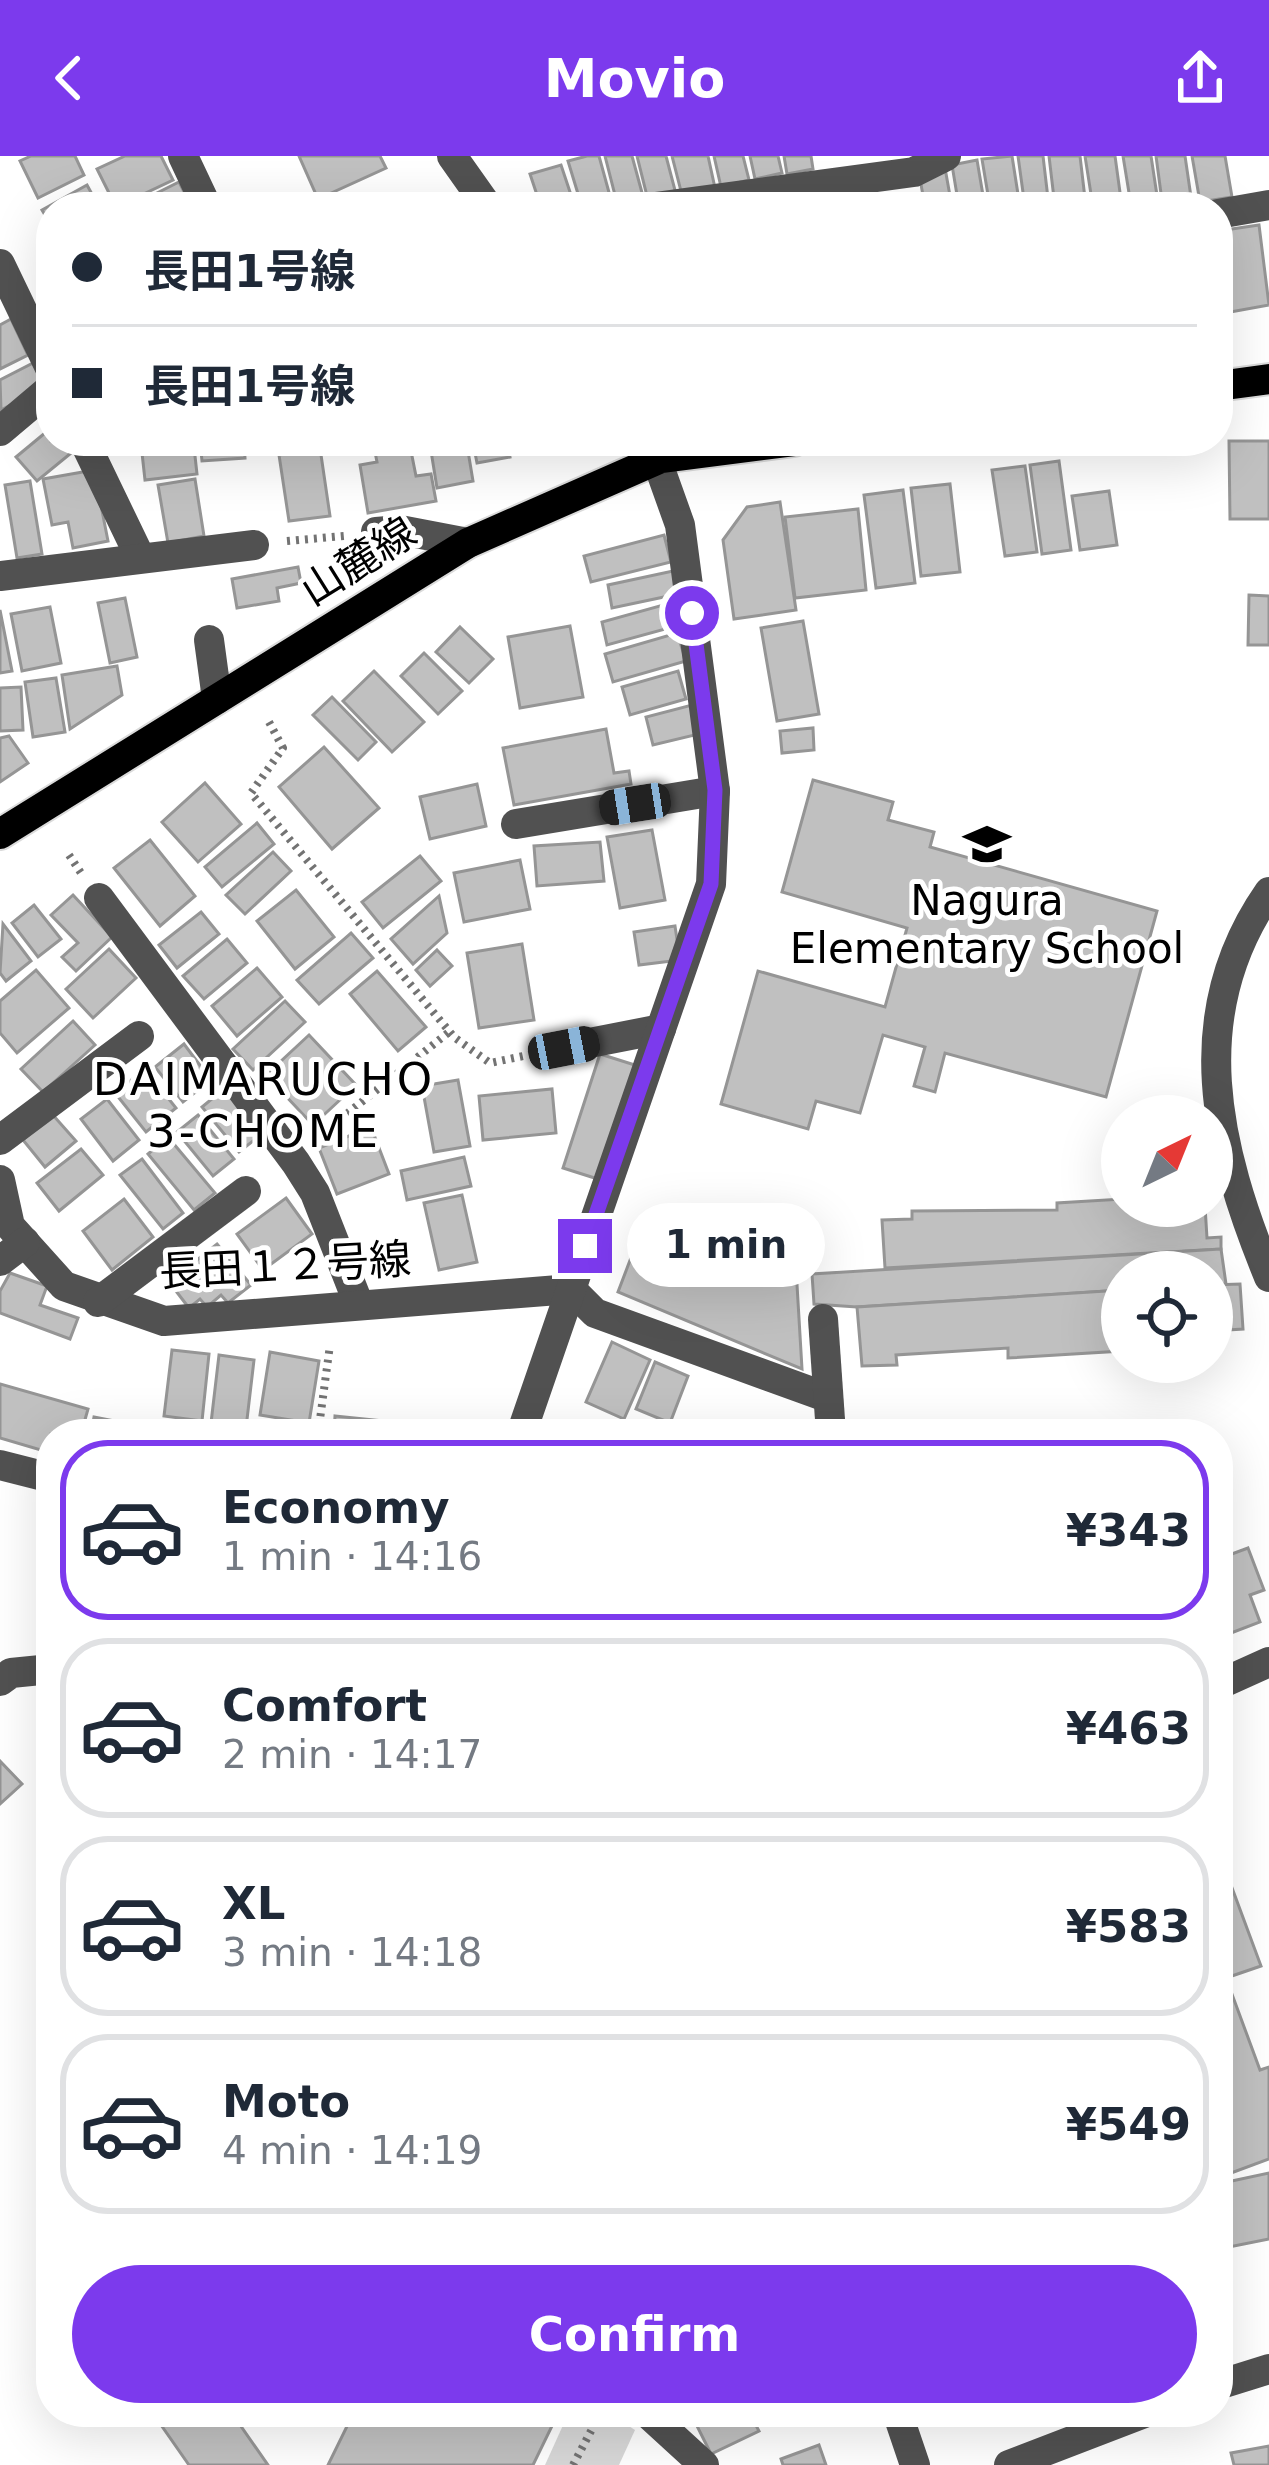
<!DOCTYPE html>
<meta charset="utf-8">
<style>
:root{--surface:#fff;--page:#f6f6f7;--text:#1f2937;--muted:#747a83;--line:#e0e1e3;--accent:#7c3aed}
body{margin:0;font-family:"DejaVu Sans","Noto Sans JP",sans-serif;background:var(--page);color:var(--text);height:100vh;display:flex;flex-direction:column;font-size:45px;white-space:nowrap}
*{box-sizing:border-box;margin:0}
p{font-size:39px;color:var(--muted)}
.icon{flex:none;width:66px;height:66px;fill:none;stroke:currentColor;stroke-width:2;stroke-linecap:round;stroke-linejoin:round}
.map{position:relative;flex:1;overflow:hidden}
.side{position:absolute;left:36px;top:1263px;width:1197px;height:1008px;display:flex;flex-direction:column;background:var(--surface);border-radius:48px;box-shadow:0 12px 48px #0002}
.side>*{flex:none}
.banner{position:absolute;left:36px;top:36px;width:1197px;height:264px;border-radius:48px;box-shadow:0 12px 48px #0002;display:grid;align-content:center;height:264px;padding:0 36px;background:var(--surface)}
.needle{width:78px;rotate:43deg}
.fabs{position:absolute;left:1101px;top:939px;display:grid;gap:24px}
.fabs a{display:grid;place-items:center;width:132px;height:132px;border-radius:50%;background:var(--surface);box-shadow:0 12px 48px #0002;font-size:60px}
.end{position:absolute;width:54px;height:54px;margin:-27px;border:15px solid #7c3aed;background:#fff;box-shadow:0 0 0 6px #fff}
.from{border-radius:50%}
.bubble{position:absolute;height:84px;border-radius:42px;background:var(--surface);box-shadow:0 12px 48px #0002;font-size:39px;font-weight:800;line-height:84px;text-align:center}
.car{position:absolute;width:36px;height:72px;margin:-36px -18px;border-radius:15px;box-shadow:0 0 9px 3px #0007;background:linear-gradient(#222 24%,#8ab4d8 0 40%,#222 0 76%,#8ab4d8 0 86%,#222 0)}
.banner b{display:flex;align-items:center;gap:42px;height:114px;font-size:45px}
.banner b+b{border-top:3px solid var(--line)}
.banner i{width:30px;height:30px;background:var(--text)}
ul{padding:21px 0 0;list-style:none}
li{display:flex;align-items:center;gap:36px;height:180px;margin:0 24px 18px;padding:0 12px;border:6px solid var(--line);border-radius:48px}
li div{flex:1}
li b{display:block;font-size:45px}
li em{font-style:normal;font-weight:800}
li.selected{border-color:var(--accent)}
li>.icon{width:108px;height:108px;stroke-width:1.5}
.action{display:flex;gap:24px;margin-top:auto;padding:24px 36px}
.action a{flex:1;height:138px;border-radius:72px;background:var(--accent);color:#fff;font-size:48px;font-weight:800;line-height:138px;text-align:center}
header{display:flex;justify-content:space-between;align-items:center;height:156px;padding:0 36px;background:var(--accent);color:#fff;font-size:54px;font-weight:800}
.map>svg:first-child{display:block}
</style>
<header><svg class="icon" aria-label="back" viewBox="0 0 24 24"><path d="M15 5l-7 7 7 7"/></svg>Movio<svg class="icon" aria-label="share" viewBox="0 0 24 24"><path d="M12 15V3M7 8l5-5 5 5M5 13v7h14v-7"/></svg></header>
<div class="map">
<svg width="1269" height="2309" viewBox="0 0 1269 2309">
<rect width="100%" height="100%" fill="#fff"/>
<polygon fill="#d8d8d8" points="569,2256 607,2256 635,2274 619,2309 545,2309"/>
<g fill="#c0c0c0" stroke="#959595" stroke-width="3">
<polygon points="31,0 75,0 84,19 38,42 20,5"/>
<polygon points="125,0 161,0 173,24 116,51 97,13"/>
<polygon points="299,0 380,0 386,12 318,43"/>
<polygon points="587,0 599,0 613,51 582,51 568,5"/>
<polygon points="605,0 632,0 644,44 618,51"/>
<polygon points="637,0 666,0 676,38 648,44"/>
<polygon points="672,0 708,0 715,32 682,39"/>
<polygon points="714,0 743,0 749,24 721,31"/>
<polygon points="750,0 778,0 782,17 755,23"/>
<polygon points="784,0 811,0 813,13 787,18"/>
<polygon points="1012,0 1020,51 990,51 982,3"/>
<polygon points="1018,0 1043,0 1049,51 1025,51"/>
<polygon points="1049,0 1080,0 1086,51 1055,51"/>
<polygon points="1085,0 1115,0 1122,51 1093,51"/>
<polygon points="1123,0 1151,0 1158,46 1131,49"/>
<polygon points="1156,0 1185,0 1191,41 1162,45"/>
<polygon points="1192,0 1225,0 1232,41 1200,46"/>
<polygon points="977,4 985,51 959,51 952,9"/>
<polygon points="561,9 575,51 541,51 530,18"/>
<polygon points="945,12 952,51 925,51 919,17"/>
<polygon points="179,26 192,51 129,51"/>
<polygon points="87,29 99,51 51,51 51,69 42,54"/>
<polygon points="897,39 899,51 861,51 860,44"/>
<polygon points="1259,69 1269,149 1225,157 1218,75"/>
<polygon points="11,163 28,199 0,213 0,169"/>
<polygon points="35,206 48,229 1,254 0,224"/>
<polygon points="51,272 51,285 69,285 76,293 37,325 16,301"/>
<polygon points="200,285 244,285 245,302 202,305"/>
<polygon points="386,285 409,285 416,320 431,318 436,345 368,357 360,309 377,306 374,291"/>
<polygon points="507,285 510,301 477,307 473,287"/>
<polygon points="1229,285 1269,285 1269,363 1230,363"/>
<polygon points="467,289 473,325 437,332 431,295"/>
<polygon points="194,291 197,318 145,324 142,297"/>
<polygon points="320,292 330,360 289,365 279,299"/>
<polygon points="1059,305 1071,394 1042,398 1030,309"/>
<polygon points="1025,310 1037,396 1005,400 992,314"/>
<polygon points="94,314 108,385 73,392 68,366 52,369 43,323"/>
<polygon points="195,323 204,380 168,387 158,329"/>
<polygon points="30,325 42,398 17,402 5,329"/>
<polygon points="950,328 960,416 921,420 911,332"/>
<polygon points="903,334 915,427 876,432 864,339"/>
<polygon points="1109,335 1117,389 1080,394 1072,340"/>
<polygon points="780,346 796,454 734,463 723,384 747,351"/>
<polygon points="858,353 866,434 795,442 785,361"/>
<polygon points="664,379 671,406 591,426 584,400"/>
<polygon points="298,411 301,427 277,432 279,445 237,452 232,423"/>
<polygon points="673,415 678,438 612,452 608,429"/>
<polygon points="1249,439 1269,440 1269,489 1248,489"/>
<polygon points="125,442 137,501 110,507 98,447"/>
<polygon points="674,446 680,469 607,489 602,466"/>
<polygon points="50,451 61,507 22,515 11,458"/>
<polygon points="0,454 12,515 0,517"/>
<polygon points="803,465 819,558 777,565 761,472"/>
<polygon points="570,470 583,541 520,552 508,481"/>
<polygon points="460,471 493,503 469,527 436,496"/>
<polygon points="677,477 686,505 613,526 605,498"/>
<polygon points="424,497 462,535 438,558 401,520"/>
<polygon points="117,510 122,539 70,573 62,519"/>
<polygon points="374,515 424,566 392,596 343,545"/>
<polygon points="678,515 686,543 630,559 622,531"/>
<polygon points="56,522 65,576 33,581 25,526"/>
<polygon points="21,531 23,574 0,575 0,532"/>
<polygon points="332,541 376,586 358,604 313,559"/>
<polygon points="692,549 699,578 653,589 646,561"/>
<polygon points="813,572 814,594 782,597 780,575"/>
<polygon points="606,573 614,617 629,615 631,628 514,649 503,592"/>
<polygon points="9,580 28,607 0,626 0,582"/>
<polygon points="324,591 379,652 332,693 279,631"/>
<polygon points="813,624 893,646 888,664 934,676 930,691 1157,755 1106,941 945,897 935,936 914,930 925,891 883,879 860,957 816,945 808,973 721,948 758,815 885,851 907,772 782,736"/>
<polygon points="205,627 241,668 198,706 162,666"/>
<polygon points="477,628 486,670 430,683 420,641"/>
<polygon points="257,667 274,688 222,731 205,711"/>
<polygon points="652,674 665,744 620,752 607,681"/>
<polygon points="150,684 195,740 160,770 114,712"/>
<polygon points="600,686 604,725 537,730 534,690"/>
<polygon points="273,696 291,715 245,758 226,739"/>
<polygon points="420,700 441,725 383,772 362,746"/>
<polygon points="520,704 530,753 464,766 454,717"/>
<polygon points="296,734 334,781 295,813 257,765"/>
<polygon points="73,739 112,781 76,815 62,801 78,787 51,759"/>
<polygon points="439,740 447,777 413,808 391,783"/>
<polygon points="34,749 61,783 38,801 12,767"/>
<polygon points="201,756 219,778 177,812 159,789"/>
<polygon points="3,768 31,805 6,825 0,817"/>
<polygon points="675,770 680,804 639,809 634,776"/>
<polygon points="351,777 373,802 319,848 297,824"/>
<polygon points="227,783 247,807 204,843 183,820"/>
<polygon points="522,788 534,864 479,872 467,797"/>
<polygon points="109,793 136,822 93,862 66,833"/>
<polygon points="437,794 452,810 430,830 416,814"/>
<polygon points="257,812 282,841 237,880 212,850"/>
<polygon points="36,814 69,852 17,897 0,877 0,845"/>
<polygon points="377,815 426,871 398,895 350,838"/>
<polygon points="285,845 305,866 253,914 233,893"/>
<polygon points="73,865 95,889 43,936 21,913"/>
<polygon points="309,879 356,929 313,969 266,919"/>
<polygon points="184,888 211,924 183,946 155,911"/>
<polygon points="600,898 638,910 601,1024 563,1012"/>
<polygon points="145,913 176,952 146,976 115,937"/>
<polygon points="458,924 470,990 434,996 422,930"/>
<polygon points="225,932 263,977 239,996 202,951"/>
<polygon points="552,933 556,977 483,984 479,940"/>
<polygon points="107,943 139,984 113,1005 81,963"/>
<polygon points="52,958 76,985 45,1011 23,984"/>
<polygon points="198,959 234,1003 213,1020 177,976"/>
<polygon points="371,971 389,1018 337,1038 319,992"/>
<polygon points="168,981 215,1037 194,1054 148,998"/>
<polygon points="81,993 103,1019 59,1055 37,1027"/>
<polygon points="464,1001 471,1030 407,1044 401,1015"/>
<polygon points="142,1003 183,1057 163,1073 120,1019"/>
<polygon points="462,1039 477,1106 439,1114 424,1047"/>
<polygon points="286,1042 312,1078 263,1114 237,1078"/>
<polygon points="124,1043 153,1081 112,1114 83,1075"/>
<polygon points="1122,1043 1122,1050 1205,1050 1207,1082 1221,1081 1221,1093 885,1112 882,1064 912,1063 912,1055 1057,1054 1057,1047"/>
<polygon points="643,1070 668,1081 794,1078 802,1213 618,1136"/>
<polygon points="217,1088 251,1129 228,1147 221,1139 207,1151 200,1143 189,1152 169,1126"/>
<polygon points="1221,1093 1226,1128 1212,1129 1212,1116 1122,1116 1122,1134 857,1151 814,1148 812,1118"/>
<polygon points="10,1117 47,1130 40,1149 78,1162 70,1183 0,1157 0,1135"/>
<polygon points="1240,1128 1243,1173 1212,1175 1212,1129"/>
<polygon points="1122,1134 1122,1195 1008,1202 1008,1192 896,1199 897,1209 862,1210 857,1151"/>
<polygon points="612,1186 650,1204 624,1263 586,1246"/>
<polygon points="172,1194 209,1198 202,1265 164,1260"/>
<polygon points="270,1196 319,1205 309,1267 260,1259"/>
<polygon points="219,1199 254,1204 246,1272 211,1267"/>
<polygon points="655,1206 688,1220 670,1267 636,1253"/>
<polygon points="0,1228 88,1253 81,1278 51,1278 51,1297 0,1282"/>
<polygon points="335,1260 404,1267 403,1278 334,1278"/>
<polygon points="94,1261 155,1273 154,1278 91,1278"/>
<polygon points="1248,1392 1264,1434 1250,1439 1260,1466 1218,1482 1218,1403"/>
<polygon points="0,1605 22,1628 0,1648"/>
<polygon points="1218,1694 1261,1810 1226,1822 1260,1914 1269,1911 1269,2003 1223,2020 1218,2006"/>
<polygon points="1269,2017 1269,2083 1229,2091 1218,2028"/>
<polygon points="152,2256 231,2256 268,2309 189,2309"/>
<polygon points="354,2256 522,2256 552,2270 533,2309 328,2309"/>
<polygon points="726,2256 749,2256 759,2275 711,2298 697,2270"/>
<polygon points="819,2289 826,2309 783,2309 781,2303"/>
<polygon points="1269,2290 1269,2309 1234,2309 1231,2297"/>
</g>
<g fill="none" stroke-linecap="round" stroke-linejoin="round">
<defs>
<g id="major">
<polyline points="1218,230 1269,223"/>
<polyline points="0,678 468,387 661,302 794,285"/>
</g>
</defs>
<use href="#major" stroke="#dbdbdb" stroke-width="34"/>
<g stroke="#737373" stroke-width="8" stroke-dasharray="3 6" stroke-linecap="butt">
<polyline points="287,385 344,380"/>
<polyline points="269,566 283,592 251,637 454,881 490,907 533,898"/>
<polyline points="69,699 81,717"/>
<polyline points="319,980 449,876"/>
<polyline points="318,1278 330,1189"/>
<polyline points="573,2309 601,2256"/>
</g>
<g stroke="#515151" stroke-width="30">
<polyline points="183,0 207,51"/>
<polyline points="452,0 488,51"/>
<polyline points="655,51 914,16 946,0"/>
<polyline points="1218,58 1269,49"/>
<polyline points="0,108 51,214"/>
<polyline points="0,275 51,232"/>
<polyline points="84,285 139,399"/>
<polyline points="376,376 400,374 468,387"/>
<polyline points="0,420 254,389"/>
<polyline points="209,484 217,543"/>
<polyline points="516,668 715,635"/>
<path d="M1269,736c-86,123 -53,256 0,385"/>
<polyline points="99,742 296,1007 315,1037 359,1149"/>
<polyline points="564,892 661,873"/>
<polyline points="0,984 139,880"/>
<polyline points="0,1024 10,1070 64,1130 164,1165 571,1133 595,1157 826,1241"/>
<polyline points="0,1105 25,1086"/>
<polyline points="98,1146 246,1035"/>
<polyline points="823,1163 831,1278"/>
<polyline points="521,1278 711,728 715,635 680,369 650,285"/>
<polyline points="0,1309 51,1322"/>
<polyline points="0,1525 11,1517 51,1513"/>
<polyline points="1218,1529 1269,1506"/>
<polyline points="1218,2229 1269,2213"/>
<polyline points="646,2256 704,2309"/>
<polyline points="897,2256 915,2309"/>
<polyline points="1009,2309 1147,2256"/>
</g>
<use href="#major" stroke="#000" stroke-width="30"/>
</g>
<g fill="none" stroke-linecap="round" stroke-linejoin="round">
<polyline stroke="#7c3aed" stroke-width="15" points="585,1090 711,728 715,634 692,457"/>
</g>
<defs>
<symbol id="school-bare" viewBox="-9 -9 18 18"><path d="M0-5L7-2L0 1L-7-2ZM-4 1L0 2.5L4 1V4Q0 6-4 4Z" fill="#000" stroke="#fff" stroke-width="2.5" paint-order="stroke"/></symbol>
</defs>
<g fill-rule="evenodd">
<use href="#school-bare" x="954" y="655" width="66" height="66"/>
</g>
<g text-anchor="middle" stroke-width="10" stroke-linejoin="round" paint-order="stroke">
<g font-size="42" fill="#000" stroke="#fff">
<text transform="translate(358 405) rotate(-32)" y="15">山麓線</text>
<text transform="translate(285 1109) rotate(-3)" y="15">長田１２号線</text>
</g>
<g font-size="42" fill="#000" stroke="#fff">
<text x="987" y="759">Nagura<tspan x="987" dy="48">Elementary School</tspan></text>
</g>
<g font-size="45" letter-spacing="3" fill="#000" stroke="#fff">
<text x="264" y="939">DAIMARUCHO<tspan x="264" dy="52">3-CHOME</tspan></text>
</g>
</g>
</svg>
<div class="fabs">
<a><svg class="needle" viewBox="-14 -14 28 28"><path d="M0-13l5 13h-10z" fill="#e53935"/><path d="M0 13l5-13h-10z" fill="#747a83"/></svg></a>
<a><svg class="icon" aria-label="locate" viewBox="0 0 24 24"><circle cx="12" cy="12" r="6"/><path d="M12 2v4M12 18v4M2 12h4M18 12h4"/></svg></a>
</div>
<i class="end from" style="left:692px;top:457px"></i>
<i class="end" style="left:585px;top:1090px"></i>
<div class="bubble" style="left:627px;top:1047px;width:198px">1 min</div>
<i class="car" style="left:635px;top:648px;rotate:261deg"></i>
<i class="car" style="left:564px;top:892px;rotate:79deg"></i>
<div class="banner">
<b><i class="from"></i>長田1号線</b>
<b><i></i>長田1号線</b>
</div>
<section class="side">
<ul>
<li class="selected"><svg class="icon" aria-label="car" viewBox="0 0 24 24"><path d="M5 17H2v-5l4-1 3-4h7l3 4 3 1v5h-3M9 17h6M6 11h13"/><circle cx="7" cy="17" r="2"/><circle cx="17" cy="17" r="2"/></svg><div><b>Economy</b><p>1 min · 14:16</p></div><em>¥343</em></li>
<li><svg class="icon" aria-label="car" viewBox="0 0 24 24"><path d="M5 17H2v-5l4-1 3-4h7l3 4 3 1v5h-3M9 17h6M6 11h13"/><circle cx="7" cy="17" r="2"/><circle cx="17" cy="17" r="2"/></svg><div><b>Comfort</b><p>2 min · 14:17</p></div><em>¥463</em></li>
<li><svg class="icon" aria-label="car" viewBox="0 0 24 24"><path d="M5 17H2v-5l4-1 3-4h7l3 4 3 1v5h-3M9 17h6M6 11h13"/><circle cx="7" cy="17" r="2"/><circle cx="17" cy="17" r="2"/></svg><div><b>XL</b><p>3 min · 14:18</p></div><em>¥583</em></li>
<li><svg class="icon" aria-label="car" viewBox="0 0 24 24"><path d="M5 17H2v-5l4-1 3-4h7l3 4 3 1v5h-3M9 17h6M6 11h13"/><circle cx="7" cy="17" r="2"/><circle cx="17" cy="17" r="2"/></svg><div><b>Moto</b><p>4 min · 14:19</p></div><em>¥549</em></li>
</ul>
<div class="action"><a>Confirm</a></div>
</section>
</div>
